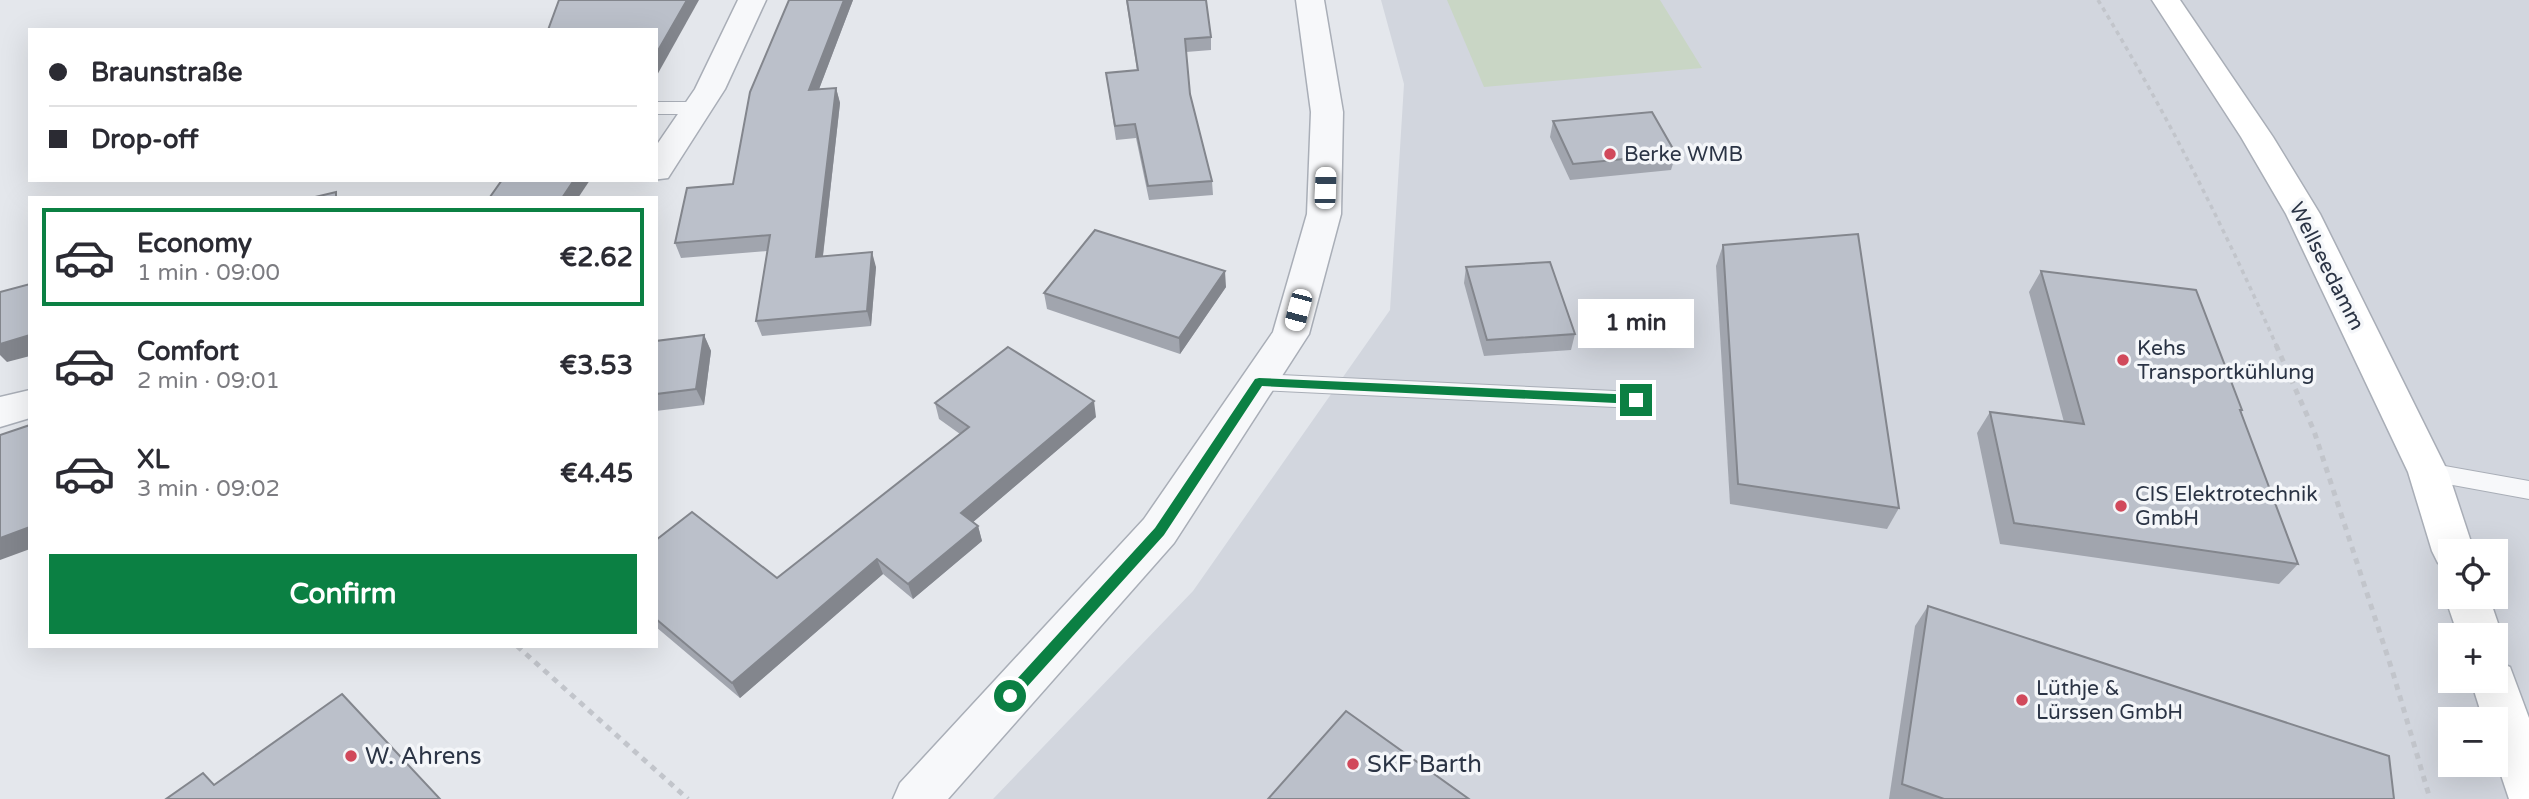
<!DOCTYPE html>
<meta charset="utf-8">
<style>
:root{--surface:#fff;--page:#f7f7f7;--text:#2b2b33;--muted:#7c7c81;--line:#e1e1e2;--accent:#0b8043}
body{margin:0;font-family:"Varela Round",sans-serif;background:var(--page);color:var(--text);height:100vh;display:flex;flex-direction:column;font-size:26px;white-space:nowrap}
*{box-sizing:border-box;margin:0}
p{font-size:23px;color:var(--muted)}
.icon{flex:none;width:38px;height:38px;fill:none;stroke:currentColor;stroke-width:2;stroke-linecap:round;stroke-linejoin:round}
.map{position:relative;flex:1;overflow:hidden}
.details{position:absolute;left:28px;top:196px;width:630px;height:452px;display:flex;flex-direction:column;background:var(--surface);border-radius:0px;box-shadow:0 7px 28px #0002}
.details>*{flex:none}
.banner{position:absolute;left:28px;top:28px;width:630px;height:154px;border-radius:0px;box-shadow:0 7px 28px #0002;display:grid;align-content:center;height:154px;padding:0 21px;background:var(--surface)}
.fabs{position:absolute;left:2438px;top:539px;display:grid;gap:14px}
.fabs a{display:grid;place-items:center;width:70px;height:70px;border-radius:0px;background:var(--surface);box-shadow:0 7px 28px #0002;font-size:35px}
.end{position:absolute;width:32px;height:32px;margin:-16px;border:9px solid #0b8043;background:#fff;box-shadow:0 0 0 4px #fff}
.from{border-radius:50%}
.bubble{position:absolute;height:49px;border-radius:0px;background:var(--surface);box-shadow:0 7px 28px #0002;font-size:23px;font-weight:800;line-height:49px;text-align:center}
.car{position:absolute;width:21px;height:42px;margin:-21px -10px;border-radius:9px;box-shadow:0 0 5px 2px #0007;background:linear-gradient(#fff 24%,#345 0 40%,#fff 0 76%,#345 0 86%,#fff 0)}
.banner b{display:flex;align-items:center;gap:24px;height:66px;font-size:26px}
.banner b+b{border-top:2px solid var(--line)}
.banner i{width:18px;height:18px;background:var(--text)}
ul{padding:12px 0 0;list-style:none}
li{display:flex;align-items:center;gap:21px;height:98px;margin:0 14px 10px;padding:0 7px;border:4px solid transparent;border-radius:0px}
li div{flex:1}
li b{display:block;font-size:26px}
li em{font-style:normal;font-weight:800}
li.selected{border-color:var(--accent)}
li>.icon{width:63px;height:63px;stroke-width:1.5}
.button{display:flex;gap:14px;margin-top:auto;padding:14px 21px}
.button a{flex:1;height:80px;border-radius:0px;background:var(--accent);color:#fff;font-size:28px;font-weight:800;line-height:80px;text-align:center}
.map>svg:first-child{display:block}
</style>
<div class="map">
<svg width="2529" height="799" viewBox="0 0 2529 799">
<rect width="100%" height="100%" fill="#e4e7ec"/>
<path fill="#d2d6de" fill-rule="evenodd" d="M1381,0h1148v799h-1536l200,-208 197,-281 14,-226zM2450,551h46v46h-46zM2450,635h46v46h-46zM2450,719h46v46h-46z"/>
<polygon fill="#c9d6c5" points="1447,0 1660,0 1702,68 1484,87"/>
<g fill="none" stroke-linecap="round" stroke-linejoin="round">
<defs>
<g id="service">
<polygon points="656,102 698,102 707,108 698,114 656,114"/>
<polygon points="1259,374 1636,392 1644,394 1647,400 1644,406 1636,408 1259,390 1251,388 1248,382 1251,376"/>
<polygon points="2428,463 2529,481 2529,499 2420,479 2416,472 2420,465"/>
</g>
<g id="minor">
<polygon points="738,0 766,0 725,89 668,178 652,180 656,180 656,146 695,89"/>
<polygon points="1296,0 1324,0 1343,112 1341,214 1309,334 1174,543 948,799 893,799 900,783 1144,519 1273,332 1307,214 1311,112"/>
<polygon points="30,390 30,418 0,427 0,397"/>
</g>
<g id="secondary">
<polygon points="2152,0 2180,0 2273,137 2320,214 2448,472 2474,551 2450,551 2450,567 2438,563 2432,551 2408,472 2286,214 2241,137"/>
<polygon points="2450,587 2450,597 2489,597 2502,635 2496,648 2496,635 2458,635 2445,597"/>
<polygon points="2496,661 2510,667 2529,718 2529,799 2509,799 2496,760 2496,719 2483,719 2471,681 2496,681"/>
</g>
</defs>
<use href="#service" stroke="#a9aeb7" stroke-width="2"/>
<use href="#minor" stroke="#a9aeb7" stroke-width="3"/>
<use href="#secondary" stroke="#a9aeb7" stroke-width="3"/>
<path stroke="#c2c5cb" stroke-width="3.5" stroke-dasharray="4.5 4.5" stroke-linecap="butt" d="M2098,0c69,114 125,225 179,347"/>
<g stroke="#c2c5cb" stroke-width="5" stroke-dasharray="6 6" stroke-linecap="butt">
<polyline points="2276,345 2314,431 2393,673 2430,799"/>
<polyline points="517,646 688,799"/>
</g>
<use href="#service" fill="#f7f8fa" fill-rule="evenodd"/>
<use href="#minor" fill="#f7f8fa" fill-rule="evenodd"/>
<use href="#secondary" fill="#fff" fill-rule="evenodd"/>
</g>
<g fill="#a1a5ae">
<polygon points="789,0 853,0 819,89 836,88 840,103 823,256 876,267 871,326 762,336 756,321 767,251 681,258 675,243 733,184"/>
<polygon points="1126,0 1206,0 1211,37 1211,50 1186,52 1190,94 1212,181 1213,195 1149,200 1136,138 1116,140 1106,73 1137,70"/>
<polygon points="1553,121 1676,154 1671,170 1570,180 1550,137"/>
<polygon points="1723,245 1899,508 1887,529 1730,504 1716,266"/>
<polygon points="1466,267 1575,334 1571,350 1484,356 1464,283"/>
<polygon points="2041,271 2242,410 2241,413 2298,564 2279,584 2000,544 1977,433 1990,412 2064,422 2029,292"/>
<polygon points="1226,287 1180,354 1047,309 1044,293"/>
<polygon points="704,335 711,351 704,405 656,411 656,341"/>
<polygon points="935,403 1096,417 973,522 978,526 982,541 913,599 883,574 740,698 656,627 656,540 777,578 960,434 939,419"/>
<polygon points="1928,606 2394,799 1889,799 1915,626"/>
</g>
<g fill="#83868d">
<polygon points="687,0 699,0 656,77 656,54"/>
<polygon points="844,0 853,0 813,105 809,90"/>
<polygon points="836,88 840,103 821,272 816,257"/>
<polygon points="574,180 590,180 578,198 562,198"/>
<polygon points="872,252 876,267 871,326 867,311"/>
<polygon points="1225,271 1226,287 1180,354 1179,338"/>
<polygon points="30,335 30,356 7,362 0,355 0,344"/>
<polygon points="704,335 711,351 704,405 696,389"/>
<polygon points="1094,401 1096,417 965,529 961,513"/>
<polygon points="978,526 982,541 913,599 908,584"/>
<polygon points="30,527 30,549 0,560 0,538"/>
<polygon points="877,559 883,574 740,698 732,683"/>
</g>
<g fill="#bbc0ca" stroke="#83868d" stroke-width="2">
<polygon points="559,0 687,0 656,54 656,30 548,30"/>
<polygon points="789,0 844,0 809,90 836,88 816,257 872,252 867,311 756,321 770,235 675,243 687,188 733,184 750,92"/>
<polygon points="1127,0 1206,0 1211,37 1185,39 1190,94 1212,181 1148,186 1135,124 1115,126 1106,73 1138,70"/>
<polygon points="1652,112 1676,154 1573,164 1553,121"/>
<polygon points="502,180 574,180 562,198 490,197"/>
<polygon points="336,192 336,198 311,198"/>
<polygon points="1095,230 1225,271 1179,338 1044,293"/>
<polygon points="1858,234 1899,508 1738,484 1723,245"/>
<polygon points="1550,262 1575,334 1487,340 1466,267"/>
<polygon points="2041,271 2196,290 2242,410 2240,410 2298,564 2014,523 1990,412 2084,424"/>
<polygon points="30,284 30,335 0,344 0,292"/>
<polygon points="704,335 696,389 656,394 656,341"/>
<polygon points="1008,347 1094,401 961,513 978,526 908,584 877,559 732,683 656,619 656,540 692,512 777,578 969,427 935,403"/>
<polygon points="30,425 30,527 0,538 0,435"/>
<polygon points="1928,606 2389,756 2394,799 1944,799 1902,784"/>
<polygon points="342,694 440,799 166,799 203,773 214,785"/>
<polygon points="1346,711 1469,799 1268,799"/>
</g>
<polygon fill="#0b8043" points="1259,378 1636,395 1641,400 1636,404 1262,386 1164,535 1015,700 1005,700 1005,692 1155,528 1255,379"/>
<g fill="#d1495b" stroke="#f4f6f9" stroke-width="2.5">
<circle cx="1610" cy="154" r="7"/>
<circle cx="2123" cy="360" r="7"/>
<circle cx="2121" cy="506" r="7"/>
<circle cx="2022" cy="700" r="7"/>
<circle cx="351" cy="756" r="7"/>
<circle cx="1353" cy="764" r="7"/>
</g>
<g text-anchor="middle" stroke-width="7" stroke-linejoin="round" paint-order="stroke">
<g font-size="21" fill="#2b3445" stroke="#f4f6f9" text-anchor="start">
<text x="1624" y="161">Berke WMB</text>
<text x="2137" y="355">Kehs<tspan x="2137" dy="24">Transportkühlung</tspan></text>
<text x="2135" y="501">CIS Elektrotechnik<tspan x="2135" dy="24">GmbH</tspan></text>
<text x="2036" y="695">Lüthje &amp;<tspan x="2036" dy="24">Lürssen GmbH</tspan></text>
</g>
<g font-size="21" fill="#2b3445" stroke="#f4f6f9">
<text transform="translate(2327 266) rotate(63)" y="7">Wellseedamm</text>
</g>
<g font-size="24" fill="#2b3445" stroke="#f4f6f9" text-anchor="start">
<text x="365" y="764">W. Ahrens</text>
<text x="1367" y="772">SKF Barth</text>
</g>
</g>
</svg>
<div class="fabs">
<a><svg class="icon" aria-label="locate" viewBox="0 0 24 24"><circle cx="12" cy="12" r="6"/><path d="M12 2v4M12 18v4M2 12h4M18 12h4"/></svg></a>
<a>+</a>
<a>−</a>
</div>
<i class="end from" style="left:1010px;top:696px"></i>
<i class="end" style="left:1636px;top:400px"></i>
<div class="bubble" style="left:1578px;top:299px;width:116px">1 min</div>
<i class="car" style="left:1325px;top:188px;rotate:2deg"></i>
<i class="car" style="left:1298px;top:310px;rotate:195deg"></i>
<div class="banner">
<b><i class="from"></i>Braunstraße</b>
<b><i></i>Drop-off</b>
</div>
<section class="details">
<ul>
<li class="selected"><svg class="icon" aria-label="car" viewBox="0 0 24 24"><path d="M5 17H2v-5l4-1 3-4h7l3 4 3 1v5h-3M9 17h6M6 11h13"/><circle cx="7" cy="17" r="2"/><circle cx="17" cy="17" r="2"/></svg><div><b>Economy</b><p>1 min · 09:00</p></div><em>€2.62</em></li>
<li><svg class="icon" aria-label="car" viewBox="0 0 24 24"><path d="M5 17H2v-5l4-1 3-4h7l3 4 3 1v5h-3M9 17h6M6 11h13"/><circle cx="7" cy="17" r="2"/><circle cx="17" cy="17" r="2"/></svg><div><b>Comfort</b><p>2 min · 09:01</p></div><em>€3.53</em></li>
<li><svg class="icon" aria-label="car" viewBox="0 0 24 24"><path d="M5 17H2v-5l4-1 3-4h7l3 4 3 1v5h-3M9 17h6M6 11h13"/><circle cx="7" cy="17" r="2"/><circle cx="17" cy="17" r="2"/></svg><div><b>XL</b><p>3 min · 09:02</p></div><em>€4.45</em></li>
</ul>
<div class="button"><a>Confirm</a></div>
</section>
</div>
